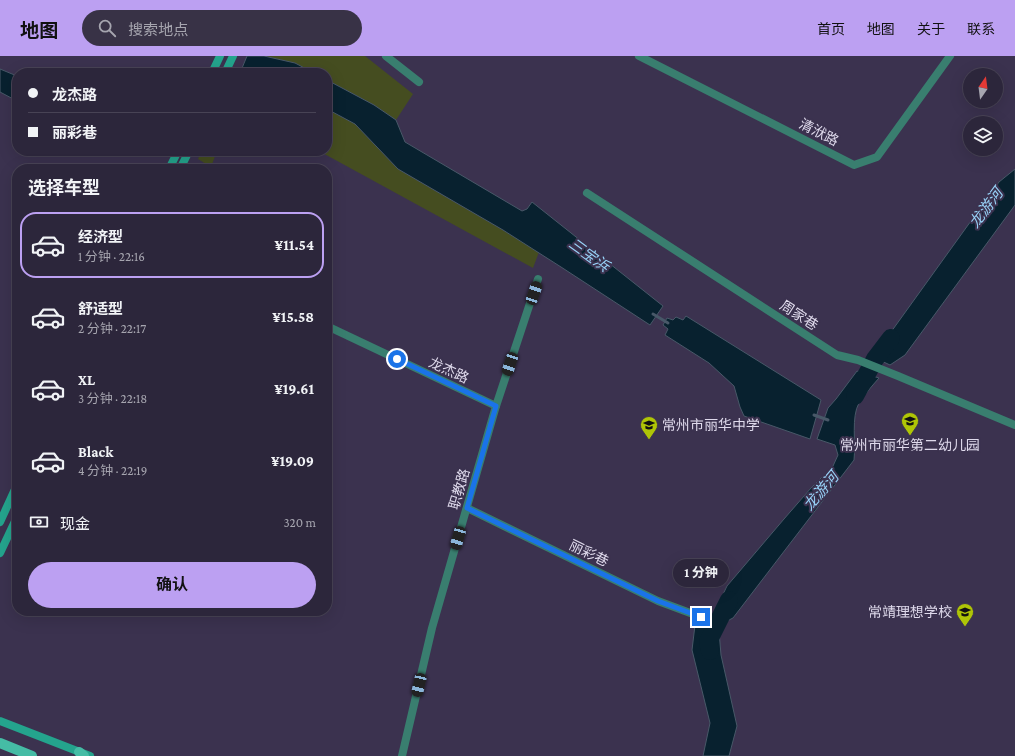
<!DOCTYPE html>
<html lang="zh">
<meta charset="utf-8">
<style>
:root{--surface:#2c263b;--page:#383246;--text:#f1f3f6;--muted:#a6a5af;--line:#484355;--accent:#bca0f2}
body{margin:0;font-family:"Crimson Pro","Noto Sans SC",serif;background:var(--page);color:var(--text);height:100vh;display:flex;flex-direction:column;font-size:15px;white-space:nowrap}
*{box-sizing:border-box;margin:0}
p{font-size:13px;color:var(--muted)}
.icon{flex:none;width:22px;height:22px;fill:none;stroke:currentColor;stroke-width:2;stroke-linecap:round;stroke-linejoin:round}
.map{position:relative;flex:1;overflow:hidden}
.sheet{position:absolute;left:12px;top:108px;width:320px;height:452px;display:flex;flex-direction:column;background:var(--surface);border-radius:16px;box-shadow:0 4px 16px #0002,0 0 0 1px var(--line)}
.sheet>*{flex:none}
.guide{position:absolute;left:12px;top:12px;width:320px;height:88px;border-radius:16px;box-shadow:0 4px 16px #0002,0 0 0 1px var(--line);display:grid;align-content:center;height:88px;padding:0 16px;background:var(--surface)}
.needle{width:26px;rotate:14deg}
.buttons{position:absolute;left:963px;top:12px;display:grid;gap:8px}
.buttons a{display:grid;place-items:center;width:40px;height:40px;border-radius:50%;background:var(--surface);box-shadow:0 4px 16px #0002,0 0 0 1px var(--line);font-size:20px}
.end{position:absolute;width:18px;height:18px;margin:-9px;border:5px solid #1a73e8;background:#fff;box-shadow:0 0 0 2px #fff}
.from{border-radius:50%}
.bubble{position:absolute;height:28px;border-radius:14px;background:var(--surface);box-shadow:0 4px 16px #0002,0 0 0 1px var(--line);font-size:13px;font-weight:700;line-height:28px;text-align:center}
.car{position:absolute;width:12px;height:24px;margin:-12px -6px;border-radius:5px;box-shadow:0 0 3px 1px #0007;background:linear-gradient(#222 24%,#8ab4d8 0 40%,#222 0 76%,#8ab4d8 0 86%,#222 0)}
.guide b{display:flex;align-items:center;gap:14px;height:38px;font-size:15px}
.guide b+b{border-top:1px solid var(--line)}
.guide i{width:10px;height:10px;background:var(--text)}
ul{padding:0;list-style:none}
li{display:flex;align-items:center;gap:12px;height:66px;margin:0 8px 6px;padding:0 8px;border:2px solid transparent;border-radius:16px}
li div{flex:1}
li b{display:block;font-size:15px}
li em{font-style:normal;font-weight:700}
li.current{border-color:var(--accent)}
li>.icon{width:36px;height:36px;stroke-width:1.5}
h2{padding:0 16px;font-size:18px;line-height:48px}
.pay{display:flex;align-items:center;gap:10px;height:44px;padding:0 16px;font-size:15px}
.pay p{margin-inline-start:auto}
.primary-button{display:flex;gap:8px;margin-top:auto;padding:8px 16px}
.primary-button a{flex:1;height:46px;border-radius:24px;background:var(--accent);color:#111;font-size:16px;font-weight:700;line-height:46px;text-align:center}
header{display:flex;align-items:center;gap:24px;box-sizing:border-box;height:56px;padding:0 20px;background:var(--accent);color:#111}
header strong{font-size:19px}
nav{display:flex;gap:22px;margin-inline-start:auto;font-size:14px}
.search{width:280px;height:36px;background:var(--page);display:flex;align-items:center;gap:10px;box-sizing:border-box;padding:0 14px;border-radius:22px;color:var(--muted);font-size:15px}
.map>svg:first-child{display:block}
</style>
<header>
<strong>地图</strong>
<div class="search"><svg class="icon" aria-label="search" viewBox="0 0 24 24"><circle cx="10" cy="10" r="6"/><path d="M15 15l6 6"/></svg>搜索地点</div>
<nav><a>首页</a><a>地图</a><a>关于</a><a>联系</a></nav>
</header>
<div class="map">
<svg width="1015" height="700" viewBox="0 0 1015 700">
<rect width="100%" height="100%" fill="#3b324f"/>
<g fill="#454d20">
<polygon points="264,0 365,0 413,38 396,64 374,49 327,24 327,17 314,17 295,7"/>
<polygon points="327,53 355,68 398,113 503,174 539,196 533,212 319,95 327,95"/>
<polygon points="202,95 217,95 211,111 198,103"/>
</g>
<g fill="#08212f" stroke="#485868">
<polygon points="247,0 264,0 295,7 314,17 240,17"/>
<polygon points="0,13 17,20 17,45 0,36"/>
<polygon points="327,24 374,49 396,64 405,86 522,155 527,153 532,146 663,250 650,269 561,211 503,174 398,113 355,68 327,53"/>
<polygon points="1015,113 1015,149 905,299 890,309 873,301 999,126"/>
<polygon points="686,260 821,344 810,383 744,360 740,351 734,330 709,307 665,279 668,273 663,269 667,262 673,264 676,261 683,264"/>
<path d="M857,315l22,7c-7,8 -14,16 -20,25 -8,14 -3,40 -5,57l-121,158 -10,5 -9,-5 3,-11 10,-21 57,-67 27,-31 22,-22 5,-11 -3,-10 -18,-6 11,-31 8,-9z"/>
<polygon points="695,569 707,570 719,575 721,599 737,670 729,700 703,700 710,667 692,594"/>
</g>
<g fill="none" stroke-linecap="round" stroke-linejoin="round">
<g stroke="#485868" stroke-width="3">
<polyline points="653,258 668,267"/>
<polyline points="814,359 828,364"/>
</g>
<g stroke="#08212f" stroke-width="18">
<polyline points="855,340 875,303 891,282"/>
<polyline points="710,595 708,586 729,544"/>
</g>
<g stroke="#397e6f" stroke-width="8">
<polyline points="386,0 419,26"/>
<polyline points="639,0 854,109 877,101 950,0"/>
<polyline points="587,137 837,299 858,304 898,320 1015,369"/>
<polyline points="327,270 496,350"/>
<polyline points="467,452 658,545 701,561"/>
<polyline points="402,700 432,572 496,350 538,223"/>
</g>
<g stroke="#24a48d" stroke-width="8">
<polyline points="212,17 220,0"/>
<polyline points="225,17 233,0"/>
<polyline points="169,113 178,95"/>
<polyline points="180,113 189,95"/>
<polyline points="0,466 17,429"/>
<polyline points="0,497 17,461"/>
<polyline points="0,665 90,700"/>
</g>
<g stroke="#45bca5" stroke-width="10">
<polyline points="0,687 32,700"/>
<polyline points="79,696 84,700"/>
</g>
</g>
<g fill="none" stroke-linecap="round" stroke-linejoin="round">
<polyline stroke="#1a73e8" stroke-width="5" points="397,303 496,350 467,452 658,545 701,561"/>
</g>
<defs>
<symbol id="school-pin" viewBox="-11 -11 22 30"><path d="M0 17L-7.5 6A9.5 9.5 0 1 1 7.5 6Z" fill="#afc506" stroke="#3b324f"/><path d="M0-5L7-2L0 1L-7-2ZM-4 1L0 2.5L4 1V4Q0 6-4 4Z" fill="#111"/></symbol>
</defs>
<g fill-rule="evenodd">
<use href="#school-pin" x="900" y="355" width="20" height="27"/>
<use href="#school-pin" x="639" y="359" width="20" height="27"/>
<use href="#school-pin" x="955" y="546" width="20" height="27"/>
</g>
<g text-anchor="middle" stroke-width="4" stroke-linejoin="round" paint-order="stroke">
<g font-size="14" fill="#dfdaec" stroke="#3b324f">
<text transform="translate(819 76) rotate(27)" y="5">清洑路</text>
<text transform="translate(799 259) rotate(33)" y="5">周家巷</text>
<text transform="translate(449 314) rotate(25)" y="5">龙杰路</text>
<text transform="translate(459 433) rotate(-74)" y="5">职教路</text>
<text transform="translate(589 497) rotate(26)" y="5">丽彩巷</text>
</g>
<g font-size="14" fill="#dfdaec" stroke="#3b324f" text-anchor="start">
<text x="662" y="374">常州市丽华中学</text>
<text x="910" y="394" text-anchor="middle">常州市丽华第二幼儿园</text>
<text x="952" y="561" text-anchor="end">常靖理想学校</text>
</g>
<g font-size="15" font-style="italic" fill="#98d2f8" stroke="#3b324f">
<text transform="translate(986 152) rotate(-53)" y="5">龙游河</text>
<text transform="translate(589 199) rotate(36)" y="5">三宝浜</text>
<text transform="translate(821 435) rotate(-50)" y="5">龙游河</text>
</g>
</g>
</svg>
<div class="buttons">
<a><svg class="needle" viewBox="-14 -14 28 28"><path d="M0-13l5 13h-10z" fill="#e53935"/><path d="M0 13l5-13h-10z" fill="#a6a5af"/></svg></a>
<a><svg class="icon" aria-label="layers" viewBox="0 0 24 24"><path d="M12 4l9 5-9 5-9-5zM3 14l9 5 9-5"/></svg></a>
</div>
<i class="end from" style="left:397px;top:303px"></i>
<i class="end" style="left:701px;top:561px"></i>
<div class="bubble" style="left:673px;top:503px;width:56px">1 分钟</div>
<i class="car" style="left:534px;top:237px;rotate:19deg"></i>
<i class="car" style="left:510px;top:308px;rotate:198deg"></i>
<i class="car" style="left:458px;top:482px;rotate:196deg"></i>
<i class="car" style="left:419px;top:629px;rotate:193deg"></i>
<div class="guide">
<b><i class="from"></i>龙杰路</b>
<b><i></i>丽彩巷</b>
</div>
<section class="sheet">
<h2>选择车型</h2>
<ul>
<li class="current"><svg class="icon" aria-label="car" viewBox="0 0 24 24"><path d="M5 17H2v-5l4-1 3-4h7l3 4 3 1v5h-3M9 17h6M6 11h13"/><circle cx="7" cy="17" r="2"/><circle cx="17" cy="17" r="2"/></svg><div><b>经济型</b><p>1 分钟 · 22:16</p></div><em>¥11.54</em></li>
<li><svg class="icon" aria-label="car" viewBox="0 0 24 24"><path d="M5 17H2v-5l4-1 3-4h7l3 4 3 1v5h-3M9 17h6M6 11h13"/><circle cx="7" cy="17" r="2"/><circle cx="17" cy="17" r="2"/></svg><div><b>舒适型</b><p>2 分钟 · 22:17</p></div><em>¥15.58</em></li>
<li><svg class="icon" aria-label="car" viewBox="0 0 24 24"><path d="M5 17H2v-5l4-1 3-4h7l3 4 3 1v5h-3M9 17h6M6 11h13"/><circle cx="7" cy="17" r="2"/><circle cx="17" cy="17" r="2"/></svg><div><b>XL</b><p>3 分钟 · 22:18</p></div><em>¥19.61</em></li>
<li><svg class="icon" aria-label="car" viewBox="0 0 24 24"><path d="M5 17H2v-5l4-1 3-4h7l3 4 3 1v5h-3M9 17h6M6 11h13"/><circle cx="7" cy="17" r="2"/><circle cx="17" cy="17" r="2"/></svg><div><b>Black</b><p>4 分钟 · 22:19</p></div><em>¥19.09</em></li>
</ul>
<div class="pay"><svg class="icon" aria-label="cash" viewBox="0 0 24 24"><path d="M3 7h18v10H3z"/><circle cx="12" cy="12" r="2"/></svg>现金<p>320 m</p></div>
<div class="primary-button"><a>确认</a></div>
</section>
</div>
